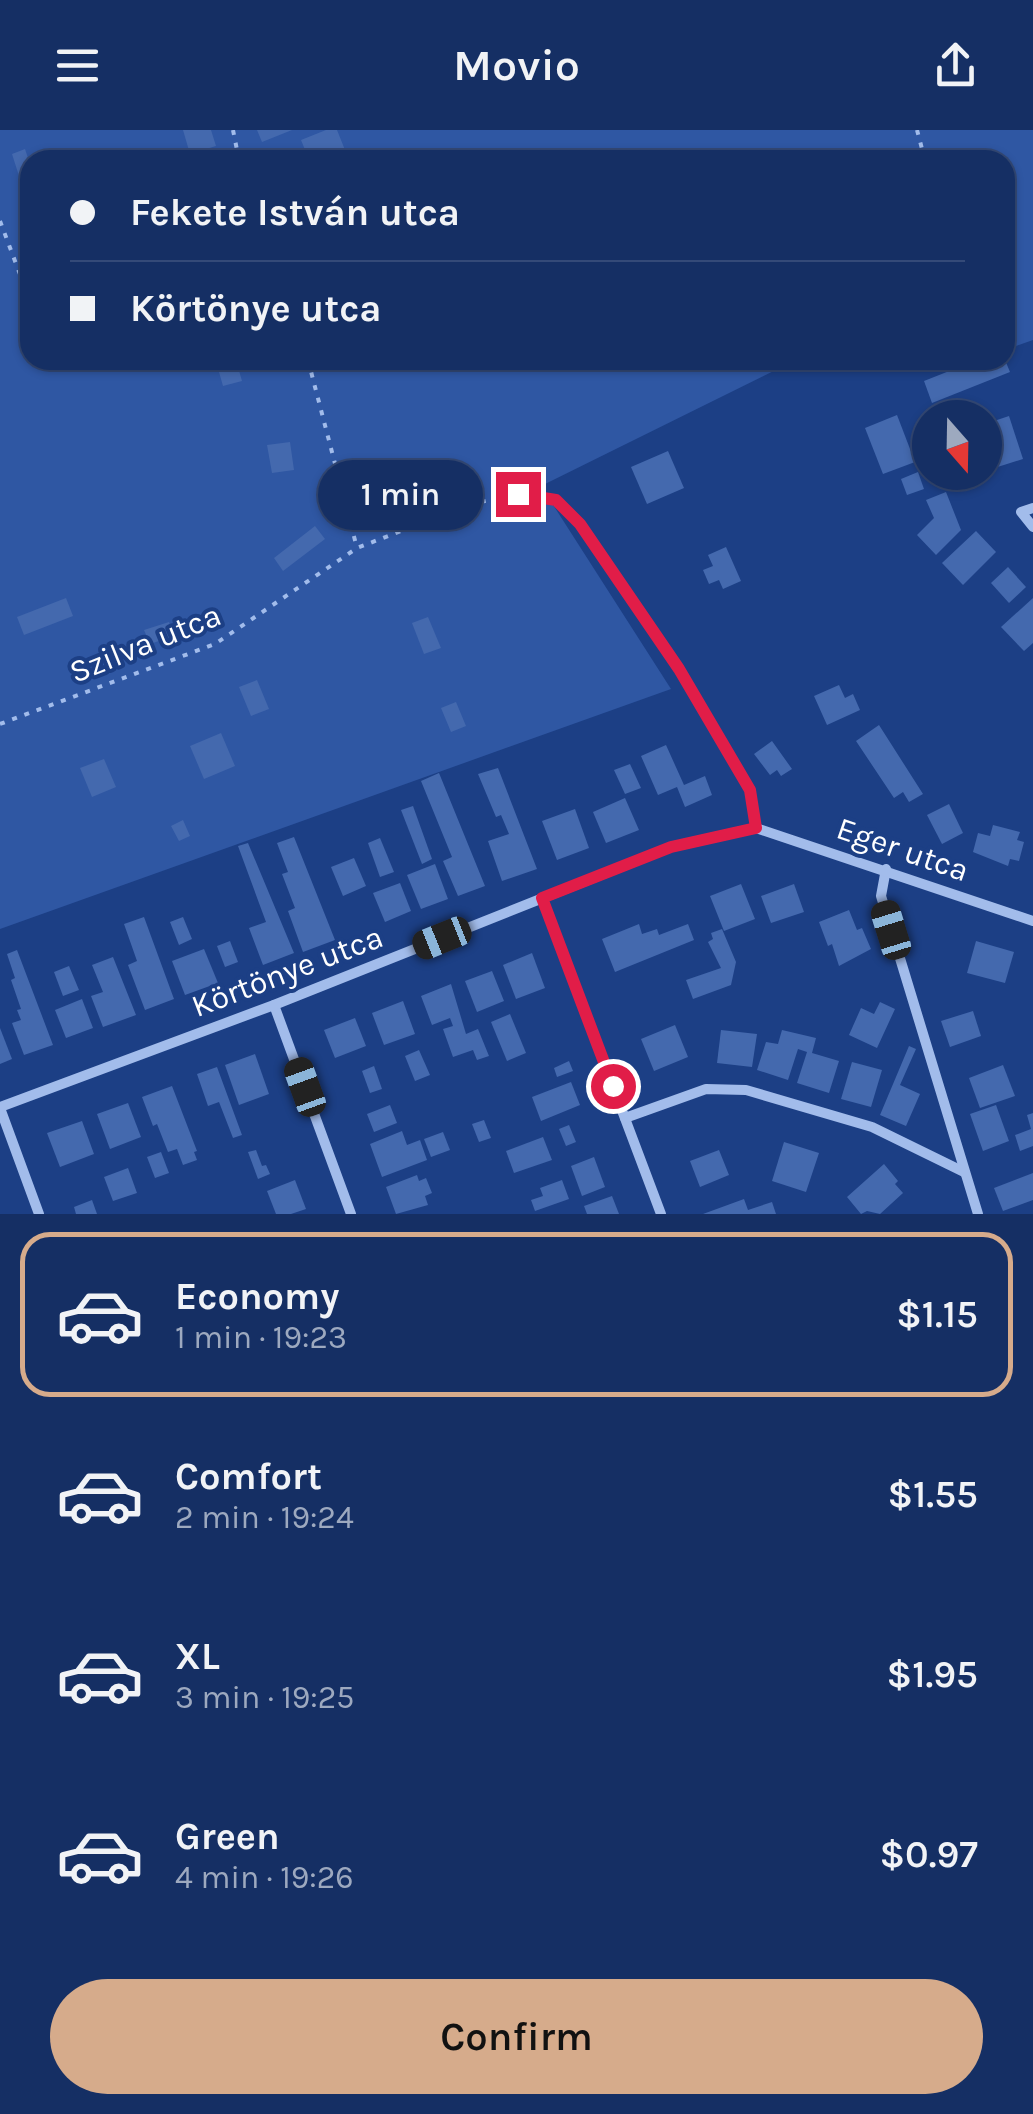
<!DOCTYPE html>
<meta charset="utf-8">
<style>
:root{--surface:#152f64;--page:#1e376a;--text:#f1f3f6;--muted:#9da9bf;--line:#344a78;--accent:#d6ab8b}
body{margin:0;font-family:Karla,sans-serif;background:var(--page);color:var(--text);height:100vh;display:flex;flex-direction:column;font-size:38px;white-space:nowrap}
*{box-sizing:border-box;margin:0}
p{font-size:32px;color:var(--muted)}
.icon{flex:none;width:55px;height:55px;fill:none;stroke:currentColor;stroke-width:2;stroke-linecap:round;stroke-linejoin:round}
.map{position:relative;height:1084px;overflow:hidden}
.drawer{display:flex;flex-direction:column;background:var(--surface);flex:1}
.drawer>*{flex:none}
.top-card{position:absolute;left:20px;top:20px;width:995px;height:220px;border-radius:30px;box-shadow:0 2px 8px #0004,0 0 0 2px var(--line);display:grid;align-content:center;height:220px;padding:0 50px;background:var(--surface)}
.needle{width:65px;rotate:160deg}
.controls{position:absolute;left:912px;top:270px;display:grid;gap:20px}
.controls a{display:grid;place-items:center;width:90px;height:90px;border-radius:50%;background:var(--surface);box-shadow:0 2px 8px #0004,0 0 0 2px var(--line);font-size:50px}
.end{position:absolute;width:45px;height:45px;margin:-22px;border:12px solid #e11d48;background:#fff;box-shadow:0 0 0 5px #fff}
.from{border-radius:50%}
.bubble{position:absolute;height:70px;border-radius:35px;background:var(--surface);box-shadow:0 2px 8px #0004,0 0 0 2px var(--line);font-size:32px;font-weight:600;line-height:70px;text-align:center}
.car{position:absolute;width:30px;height:60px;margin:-30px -15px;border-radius:12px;box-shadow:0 0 8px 2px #0007;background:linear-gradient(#222 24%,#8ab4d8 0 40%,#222 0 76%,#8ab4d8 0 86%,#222 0)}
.top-card b{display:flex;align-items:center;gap:35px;height:95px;font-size:38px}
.top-card b+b{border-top:2px solid var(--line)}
.top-card i{width:25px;height:25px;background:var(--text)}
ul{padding:18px 0 0;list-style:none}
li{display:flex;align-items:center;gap:30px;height:165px;margin:0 20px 15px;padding:0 30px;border:5px solid transparent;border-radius:30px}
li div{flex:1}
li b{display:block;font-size:38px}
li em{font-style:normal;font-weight:600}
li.active{border-color:var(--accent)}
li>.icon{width:90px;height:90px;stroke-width:1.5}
.primary-button{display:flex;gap:20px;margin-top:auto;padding:20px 50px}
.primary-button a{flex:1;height:115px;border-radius:60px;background:var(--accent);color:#111;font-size:40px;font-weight:600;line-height:115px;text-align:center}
header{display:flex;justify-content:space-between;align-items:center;height:130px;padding:0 50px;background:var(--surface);font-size:45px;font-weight:600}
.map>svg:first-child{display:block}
</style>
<header><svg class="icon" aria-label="menu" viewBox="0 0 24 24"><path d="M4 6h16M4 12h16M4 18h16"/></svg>Movio<svg class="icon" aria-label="share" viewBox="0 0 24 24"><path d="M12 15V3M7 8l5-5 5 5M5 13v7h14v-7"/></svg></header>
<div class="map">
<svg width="1033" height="1084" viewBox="0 0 1033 1084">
<rect width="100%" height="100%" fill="#1c3f85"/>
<polygon fill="#2f57a3" points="0,0 1033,0 1033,210 1005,220 1005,30 30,30 30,230 796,230 541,356 671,559 0,799"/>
<g fill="#4469ae">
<polygon points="183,0 211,0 216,16 190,24"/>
<polygon points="257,0 292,0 262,12"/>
<polygon points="326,0 337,0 347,25 333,30 324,30 321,22 308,27 301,10"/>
<polygon points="25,19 28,28 51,20 54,30 30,30 30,43 19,46 12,24"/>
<polygon points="919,230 954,230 924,242"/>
<polygon points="977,230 1005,230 1010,242 932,273 924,251"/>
<polygon points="238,237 242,251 223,256 219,242"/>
<polygon points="897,285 915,332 883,344 865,298"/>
<polygon points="1009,286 1023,329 985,341 985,294"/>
<polygon points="290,312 294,340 272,343 267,315"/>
<polygon points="668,321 684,358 647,374 631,337"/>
<polygon points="918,342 924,359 907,365 901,349"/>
<polygon points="946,362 961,400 936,425 917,405 934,388 926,370"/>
<polygon points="315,396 325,409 283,441 274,428"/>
<polygon points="976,401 996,422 963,455 942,433"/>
<polygon points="726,417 741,451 723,459 719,450 709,454 703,440 713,436 708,425"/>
<polygon points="1008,437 1026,457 1009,473 991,453"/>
<polygon points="66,468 73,486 24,505 17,487"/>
<polygon points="1033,468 1033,513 1024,521 1001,497"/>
<polygon points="428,487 441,518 424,524 412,493"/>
<polygon points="169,492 174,506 150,514 144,500"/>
<polygon points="257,550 269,579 251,586 239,557"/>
<polygon points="839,555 845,568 853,564 860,580 827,595 814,566"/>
<polygon points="456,572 466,596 451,602 441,578"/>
<polygon points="879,595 923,664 909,672 903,662 894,668 856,611"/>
<polygon points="221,603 235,636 204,649 190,616"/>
<polygon points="772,611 792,639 781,646 777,640 770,645 754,624"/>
<polygon points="666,615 684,655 705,646 712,665 685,677 677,657 658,665 641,626"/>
<polygon points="104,629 116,657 92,667 80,638"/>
<polygon points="630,634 641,658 625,664 614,640"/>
<polygon points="498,638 537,739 502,751 488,711 509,704 501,685 496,687 478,644"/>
<polygon points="439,643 485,756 458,766 443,731 452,727 421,651"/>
<polygon points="625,668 639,700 606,713 593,682"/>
<polygon points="949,674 963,703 942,714 927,685"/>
<polygon points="413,676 432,729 422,734 401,680"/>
<polygon points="575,679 589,718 557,730 542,691"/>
<polygon points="183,690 190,706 179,711 171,696"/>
<polygon points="993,695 1020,702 1017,710 1024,712 1019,731 1010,729 1008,736 973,722 978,703 990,706"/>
<polygon points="294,707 335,810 303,822 288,781 295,778 282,744 288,742 277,713"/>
<polygon points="380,708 394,742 380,747 368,713"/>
<polygon points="248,713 294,823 263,835 249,798 266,792 238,716"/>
<polygon points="354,728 366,756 343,766 331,737"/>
<polygon points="435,734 448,769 421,779 407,745"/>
<polygon points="400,753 411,781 385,792 373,763"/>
<polygon points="741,754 755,789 724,801 710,766"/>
<polygon points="794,754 804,782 771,793 761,766"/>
<polygon points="849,780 857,800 862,798 871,819 839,836 832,814 828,816 819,792"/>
<polygon points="144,787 174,869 145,880 128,835 137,831 124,794"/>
<polygon points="183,787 192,809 179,815 170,792"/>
<polygon points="639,794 642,804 657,799 659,805 688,794 694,810 615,842 602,809"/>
<polygon points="722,799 736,832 731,855 693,869 686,850 721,838 708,812 713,809 711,803"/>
<polygon points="230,811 238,832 225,837 217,816"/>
<polygon points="976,811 1014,822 1005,853 967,843"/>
<polygon points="204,819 218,853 185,865 172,831"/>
<polygon points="17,820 53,915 24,925 12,893 21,890 17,880 21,879 11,850 15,848 7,824"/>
<polygon points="532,823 545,858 516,869 503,835"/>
<polygon points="113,827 136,885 103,897 91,866 103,862 92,835"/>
<polygon points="69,836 79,860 63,866 54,842"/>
<polygon points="492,841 504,871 477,882 465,851"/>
<polygon points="451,854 466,904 478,899 489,926 477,930 473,920 453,927 443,899 453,896 450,888 432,895 421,866"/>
<polygon points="82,869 93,898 66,908 55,880"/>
<polygon points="403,871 415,904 384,915 372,883"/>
<polygon points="880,872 895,879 877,918 849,905 861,878 874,884"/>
<polygon points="973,881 981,906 950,917 941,891"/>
<polygon points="510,884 526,923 507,931 491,892"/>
<polygon points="355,888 366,916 335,928 324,900"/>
<polygon points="675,895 688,927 654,941 641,909"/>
<polygon points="0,898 12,929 0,934"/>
<polygon points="721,900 757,904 752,937 717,933"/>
<polygon points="782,900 816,908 812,923 839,931 829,963 797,953 807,922 798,919 788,950 757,940 766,912 778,914"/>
<polygon points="909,916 916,919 900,955 920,964 906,996 880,985"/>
<polygon points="419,920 430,945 415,951 405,926"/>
<polygon points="255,924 269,964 239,975 225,935"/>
<polygon points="569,931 573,941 557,947 554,938"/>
<polygon points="852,932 882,940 871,977 841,969"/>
<polygon points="1003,935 1015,966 980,978 969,948"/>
<polygon points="374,936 382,959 370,963 362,941"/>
<polygon points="217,937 242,1005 233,1008 219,972 208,976 197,944"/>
<polygon points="571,952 580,975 541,991 532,967"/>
<polygon points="172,956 197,1021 194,1022 197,1030 183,1035 177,1019 168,1022 157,994 153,996 142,967"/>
<polygon points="128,973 141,1007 110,1019 97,984"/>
<polygon points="390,975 397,993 374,1002 367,984"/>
<polygon points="996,975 1009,1011 983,1021 970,984"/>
<polygon points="1033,983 1033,1016 1020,1021 1015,1005 1031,999 1027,985"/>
<polygon points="484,990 491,1008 479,1012 472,994"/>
<polygon points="82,991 94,1024 60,1037 47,1003"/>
<polygon points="569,995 576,1012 566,1016 559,999"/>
<polygon points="402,1001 407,1015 420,1010 427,1030 382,1047 370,1014"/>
<polygon points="443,1002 450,1020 431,1027 424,1009"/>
<polygon points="543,1007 552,1030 514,1043 506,1021"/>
<polygon points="784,1012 819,1023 806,1062 772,1051"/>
<polygon points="256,1020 262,1036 266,1035 270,1044 258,1049 248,1022"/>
<polygon points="719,1020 729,1045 700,1057 690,1031"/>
<polygon points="161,1022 169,1043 155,1048 147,1027"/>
<polygon points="594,1027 605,1057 582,1066 571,1036"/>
<polygon points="884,1034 898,1051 895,1054 903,1063 880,1084 867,1081 861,1084 847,1067"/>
<polygon points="128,1038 137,1063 113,1071 104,1047"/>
<polygon points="1033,1043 1033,1070 1003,1081 994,1058"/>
<polygon points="417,1045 419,1051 426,1048 432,1063 425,1066 428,1075 396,1084 386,1057"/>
<polygon points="295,1050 306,1079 291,1084 276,1084 267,1061"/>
<polygon points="562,1050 569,1069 535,1081 531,1070 543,1066 540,1058"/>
<polygon points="612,1066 619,1084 587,1084 584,1076"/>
<polygon points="744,1069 748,1080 772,1072 776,1084 703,1084"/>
<polygon points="92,1070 97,1084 76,1084 74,1077"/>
</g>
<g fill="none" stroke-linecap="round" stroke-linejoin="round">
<g stroke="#a2bceb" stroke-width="4" stroke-dasharray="5 8" stroke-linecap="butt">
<polyline points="233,0 239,30"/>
<polyline points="917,0 925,30"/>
<polyline points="0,91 27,163"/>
<polyline points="308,230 357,418"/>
<polyline points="0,594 215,514 357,418 471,374 504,367"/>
</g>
<g stroke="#a2bceb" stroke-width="10">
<polyline points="518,364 556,370 580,394 679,539 750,660 756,698"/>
<polyline points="1033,378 1021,382 1033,397"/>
<polyline points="886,739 881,766 978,1084"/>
<polyline points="542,768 661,1084"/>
<polyline points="274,875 351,1084"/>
<polyline points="0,977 274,875 671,717 756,698 1033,791"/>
<polyline points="0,978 39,1084"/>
<polyline points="625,988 706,959 746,960 872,997 964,1042"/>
</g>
</g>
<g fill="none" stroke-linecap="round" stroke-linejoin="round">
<polyline stroke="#e11d48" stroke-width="12" points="518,364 556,370 580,394 679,539 750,660 756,698 671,717 542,768 613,956"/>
</g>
<g text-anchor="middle" stroke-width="8" stroke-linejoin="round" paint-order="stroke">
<g font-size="32" fill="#fff" stroke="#1c3f85">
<text transform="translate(145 513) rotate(-22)" y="11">Szilva utca</text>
<text transform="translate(903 719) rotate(19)" y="11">Eger utca</text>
<text transform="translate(287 841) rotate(-21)" y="11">Körtönye utca</text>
</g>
</g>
</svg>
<div class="controls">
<a><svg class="needle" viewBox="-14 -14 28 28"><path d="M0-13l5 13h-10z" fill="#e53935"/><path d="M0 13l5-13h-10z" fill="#9da9bf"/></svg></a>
</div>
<i class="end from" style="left:613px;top:956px"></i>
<i class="end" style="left:518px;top:364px"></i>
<div class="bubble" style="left:318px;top:330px;width:165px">1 min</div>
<i class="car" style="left:891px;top:800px;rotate:343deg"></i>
<i class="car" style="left:442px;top:808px;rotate:248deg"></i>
<i class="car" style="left:305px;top:957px;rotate:340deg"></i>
<div class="top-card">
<b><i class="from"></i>Fekete István utca</b>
<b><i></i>Körtönye utca</b>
</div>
</div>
<section class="drawer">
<ul>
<li class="active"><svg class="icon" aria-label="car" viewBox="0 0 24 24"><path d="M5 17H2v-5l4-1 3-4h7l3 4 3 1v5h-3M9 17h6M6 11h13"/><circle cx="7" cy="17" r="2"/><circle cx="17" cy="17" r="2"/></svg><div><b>Economy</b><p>1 min · 19:23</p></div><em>$1.15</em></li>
<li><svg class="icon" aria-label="car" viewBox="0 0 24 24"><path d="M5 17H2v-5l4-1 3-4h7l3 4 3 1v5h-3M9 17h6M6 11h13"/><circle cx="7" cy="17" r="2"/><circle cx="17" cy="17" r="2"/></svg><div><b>Comfort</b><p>2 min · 19:24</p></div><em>$1.55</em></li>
<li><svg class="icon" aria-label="car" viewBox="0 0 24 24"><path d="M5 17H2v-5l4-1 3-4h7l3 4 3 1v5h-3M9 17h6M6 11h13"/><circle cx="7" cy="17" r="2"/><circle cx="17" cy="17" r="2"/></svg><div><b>XL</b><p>3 min · 19:25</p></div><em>$1.95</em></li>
<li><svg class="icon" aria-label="car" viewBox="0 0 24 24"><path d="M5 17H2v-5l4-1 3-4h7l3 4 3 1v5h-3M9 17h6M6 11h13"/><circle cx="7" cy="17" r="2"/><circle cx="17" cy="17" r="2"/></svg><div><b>Green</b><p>4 min · 19:26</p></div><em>$0.97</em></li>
</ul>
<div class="primary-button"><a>Confirm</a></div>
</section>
